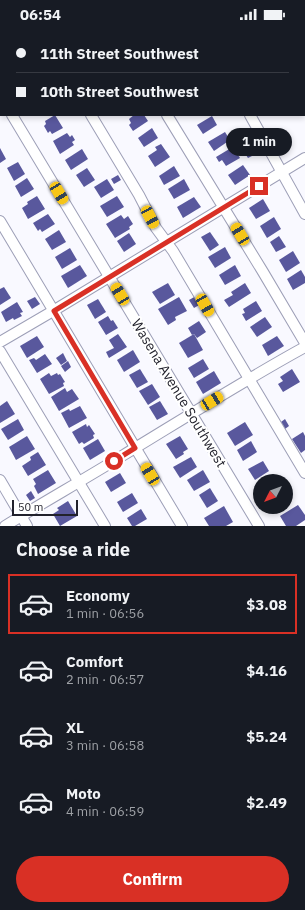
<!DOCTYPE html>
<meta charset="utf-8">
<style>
:root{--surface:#171b24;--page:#20242c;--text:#f1f3f6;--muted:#9ea1a6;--line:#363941;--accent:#d93025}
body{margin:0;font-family:"IBM Plex Sans",sans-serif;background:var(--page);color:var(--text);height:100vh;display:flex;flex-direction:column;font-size:15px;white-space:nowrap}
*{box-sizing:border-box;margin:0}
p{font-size:13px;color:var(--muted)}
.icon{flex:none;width:22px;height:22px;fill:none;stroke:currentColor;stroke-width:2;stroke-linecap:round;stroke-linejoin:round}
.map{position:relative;height:498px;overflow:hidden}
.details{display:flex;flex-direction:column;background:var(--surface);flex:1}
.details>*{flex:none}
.top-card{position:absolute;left:0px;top:0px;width:305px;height:88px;box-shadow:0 2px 6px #0003;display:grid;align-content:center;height:88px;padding:0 16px;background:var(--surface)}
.needle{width:26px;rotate:228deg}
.buttons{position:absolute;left:253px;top:446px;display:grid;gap:8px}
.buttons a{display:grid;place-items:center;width:40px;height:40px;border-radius:50%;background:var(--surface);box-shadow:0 2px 6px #0003;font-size:20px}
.scale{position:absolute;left:12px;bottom:10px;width:66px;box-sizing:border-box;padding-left:4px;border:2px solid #22222c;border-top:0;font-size:11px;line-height:14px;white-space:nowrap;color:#22222c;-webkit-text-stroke:3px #fff;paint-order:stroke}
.end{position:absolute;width:18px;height:18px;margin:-9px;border:5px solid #d93025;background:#fff;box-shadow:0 0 0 2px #fff}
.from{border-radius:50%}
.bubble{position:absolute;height:28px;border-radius:14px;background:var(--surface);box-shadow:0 2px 6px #0003;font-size:13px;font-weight:800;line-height:28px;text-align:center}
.car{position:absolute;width:12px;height:24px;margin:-12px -6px;border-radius:5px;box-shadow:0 0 3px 1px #0007;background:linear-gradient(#f5c518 24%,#345 0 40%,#f5c518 0 76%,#345 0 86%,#f5c518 0)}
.top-card b{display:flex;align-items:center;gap:14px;height:38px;font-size:15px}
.top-card b+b{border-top:1px solid var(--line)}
.top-card i{width:10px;height:10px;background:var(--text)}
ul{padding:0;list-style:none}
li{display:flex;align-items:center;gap:12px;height:60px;margin:0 8px 6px;padding:0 8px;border:2px solid transparent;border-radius:0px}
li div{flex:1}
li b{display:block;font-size:15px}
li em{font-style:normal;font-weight:800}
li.current{border-color:var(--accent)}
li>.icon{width:36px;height:36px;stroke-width:1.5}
h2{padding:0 16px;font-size:18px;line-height:48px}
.button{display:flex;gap:8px;margin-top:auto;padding:8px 16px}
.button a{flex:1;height:46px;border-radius:24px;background:var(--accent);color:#fff;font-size:16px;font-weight:800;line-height:46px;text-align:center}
.status{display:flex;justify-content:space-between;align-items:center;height:28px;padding:0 20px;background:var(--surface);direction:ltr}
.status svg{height:11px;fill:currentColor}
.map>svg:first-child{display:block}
</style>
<div class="status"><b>06:54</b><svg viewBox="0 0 49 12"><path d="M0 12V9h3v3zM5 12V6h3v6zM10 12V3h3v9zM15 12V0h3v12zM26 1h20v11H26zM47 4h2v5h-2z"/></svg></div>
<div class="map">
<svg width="305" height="498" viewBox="0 0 305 498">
<rect width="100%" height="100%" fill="#f9f9ff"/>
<g fill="#59589d">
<polygon points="55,87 63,100 52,106 50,103 48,105 44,98 46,96 45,93"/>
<polygon points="134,87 144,87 148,93 133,103 129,97 131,95 129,91"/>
<polygon points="212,88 217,97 203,106 197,97"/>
<polygon points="152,100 158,110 144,119 138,110"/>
<polygon points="225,104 230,112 214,123 208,114"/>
<polygon points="67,105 70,109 72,107 75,112 72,114 74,117 60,126 53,113"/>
<polygon points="161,116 170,129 155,139 148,128 157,122 155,119"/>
<polygon points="252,119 256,126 248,130 244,124"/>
<polygon points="0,120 6,131 0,135"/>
<polygon points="231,120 233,124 235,122 240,130 226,138 222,132 219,134 216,129"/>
<polygon points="82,121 88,131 71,142 65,132"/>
<polygon points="18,134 25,146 14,153 7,140"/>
<polygon points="243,137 250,147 235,157 228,147"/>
<polygon points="174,138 180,148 164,157 159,148"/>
<polygon points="87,140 95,152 84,159 76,147"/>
<polygon points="118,147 121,152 114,156 111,151"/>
<polygon points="27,150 34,161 21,169 15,158"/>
<polygon points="107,151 114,162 101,170 94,159"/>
<polygon points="184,151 190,162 174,171 168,161"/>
<polygon points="37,168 45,181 28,191 22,180 28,176 27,174"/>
<polygon points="117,168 124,179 107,189 100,178"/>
<polygon points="194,169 201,179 183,190 177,179"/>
<polygon points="263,171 270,183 256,191 249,180"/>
<polygon points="48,186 55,196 42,204 40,201 38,203 33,195"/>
<polygon points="121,187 124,191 128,188 133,196 129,199 130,201 115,210 106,196"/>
<polygon points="274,189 281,201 267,210 260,198"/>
<polygon points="59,202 66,214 52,222 45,211"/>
<polygon points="210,204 219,217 210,223 201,209"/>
<polygon points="129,205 136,216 124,224 117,213"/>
<polygon points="279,208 286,219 276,224 270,214"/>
<polygon points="225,219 231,230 215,240 208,229"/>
<polygon points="70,220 77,232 62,241 55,229"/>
<polygon points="293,223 300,235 286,244 279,232"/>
<polygon points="80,237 87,248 68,260 61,248"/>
<polygon points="235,237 241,248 225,257 219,247"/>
<polygon points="301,242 305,249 305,255 293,262 287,251"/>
<polygon points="168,255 175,267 160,276 152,264"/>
<polygon points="245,255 251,265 229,279 224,272 233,267 231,264"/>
<polygon points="4,259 11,270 0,277 0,261"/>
<polygon points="196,268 201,276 194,280 189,272"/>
<polygon points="35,269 40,276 32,281 27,273"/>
<polygon points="179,269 187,283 175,289 176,292 168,297 158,281"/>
<polygon points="98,271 106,284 95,291 87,277"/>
<polygon points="256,273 262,283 246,293 242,286 245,285 243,281"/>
<polygon points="17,274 23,284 20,285 22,288 14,292 13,290 6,294 1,284"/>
<polygon points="108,288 111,293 113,292 118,300 106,307 98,294"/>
<polygon points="265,289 272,299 257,309 250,299"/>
<polygon points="199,293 206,304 197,310 194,306 192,307 188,300"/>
<polygon points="118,306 127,319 109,330 106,324 114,320 109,312"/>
<polygon points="194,306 203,322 188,330 179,315"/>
<polygon points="37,308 44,319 27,330 20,318"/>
<polygon points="277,308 284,318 268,328 262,317"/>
<polygon points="133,322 140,334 124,344 117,332"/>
<polygon points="63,325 67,333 61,337 56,330"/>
<polygon points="45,326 52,336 37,345 29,332 34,330 36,332"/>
<polygon points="203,331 209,341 194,350 188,340"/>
<polygon points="68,333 71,339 65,344 61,338"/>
<polygon points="140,341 148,354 137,360 129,347"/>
<polygon points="292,341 300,354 283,364 278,356 283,353 280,349"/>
<polygon points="214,343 221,355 203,366 196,354"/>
<polygon points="49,345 51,348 57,345 58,347 60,346 65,354 63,355 64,358 49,366 40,351"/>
<polygon points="152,356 160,369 148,377 139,363"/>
<polygon points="65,360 67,364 72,361 79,371 59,383 51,369"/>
<polygon points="7,373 15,386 0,395 0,378"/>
<polygon points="160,373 168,386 157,392 149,379"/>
<polygon points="80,378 87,390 69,400 61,385 69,381 70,383"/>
<polygon points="18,391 24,402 8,412 1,401"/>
<polygon points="285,391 289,398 285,401 281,394"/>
<polygon points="245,394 253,407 235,418 227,405"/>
<polygon points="86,396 87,399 89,397 95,406 93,407 94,410 84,416 82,414 79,416 72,404"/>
<polygon points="303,404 305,408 305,422 301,425 292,411"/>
<polygon points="27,408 35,421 16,432 9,419"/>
<polygon points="180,408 188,421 183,424 184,426 176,431 166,416"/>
<polygon points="98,411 105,423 90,432 83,420"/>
<polygon points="251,413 257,424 243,433 237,422"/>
<polygon points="38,424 46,437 28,448 22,438 31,432 30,429"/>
<polygon points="191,429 197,439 180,450 173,439"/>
<polygon points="263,433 269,443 255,452 248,441"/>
<polygon points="48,442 56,455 38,466 34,458 36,456 33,451"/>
<polygon points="203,442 210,454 194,463 187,452"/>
<polygon points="120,445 126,455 111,464 105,454"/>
<polygon points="210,460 218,473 207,480 199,467"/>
<polygon points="31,463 35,470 30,473 26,467"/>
<polygon points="132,465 138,475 123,484 117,474"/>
<polygon points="68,473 77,488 60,498 53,486 59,482 57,480"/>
<polygon points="298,477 305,487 305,492 296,498 286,498 280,488"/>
<polygon points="224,478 233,494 226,498 209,498 204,490"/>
<polygon points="271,479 285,479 275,485"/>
<polygon points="141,481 147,491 135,498 132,498 127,490"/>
</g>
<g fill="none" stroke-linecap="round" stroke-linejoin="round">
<defs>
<g id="minor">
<polyline points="38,0 38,1"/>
<polyline points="197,0 197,1"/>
<polyline points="0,66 1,67"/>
<polyline points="12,87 259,498"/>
<polyline points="91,87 139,167 156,200 173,223 305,445"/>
<polyline points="167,87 263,244 305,315"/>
<polyline points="250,87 305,186"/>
<polyline points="0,193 182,498"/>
<polyline points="0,314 53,283 305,130"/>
<polyline points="0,323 105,498"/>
<polyline points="0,452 27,498"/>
<path d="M5,498c39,-24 78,-46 117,-70 61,-37 121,-75 183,-109"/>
</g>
<g id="major">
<polyline points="121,1 123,0"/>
<polyline points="0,75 1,74"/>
</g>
</defs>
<use href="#minor" stroke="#9d9fb7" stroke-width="12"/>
<use href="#major" stroke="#9d9fb7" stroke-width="14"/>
<use href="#minor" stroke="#fff" stroke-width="10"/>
<use href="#major" stroke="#fff" stroke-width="13"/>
</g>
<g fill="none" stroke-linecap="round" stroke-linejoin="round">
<polyline stroke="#d93025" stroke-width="5" points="114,433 135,420 54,283 259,158"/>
</g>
<g text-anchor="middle" stroke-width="4" stroke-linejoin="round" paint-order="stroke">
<g font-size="14" fill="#22222c" stroke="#fff">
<text transform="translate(179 365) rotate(59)" y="5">Wasena Avenue Southwest</text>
</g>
</g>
</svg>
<div class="buttons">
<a><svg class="needle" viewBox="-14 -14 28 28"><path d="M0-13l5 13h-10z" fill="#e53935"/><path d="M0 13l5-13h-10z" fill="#9ea1a6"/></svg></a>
</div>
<div class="scale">50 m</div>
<i class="end from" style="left:114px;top:433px"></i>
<i class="end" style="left:259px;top:158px"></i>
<div class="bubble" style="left:226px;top:100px;width:66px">1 min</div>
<i class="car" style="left:59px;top:165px;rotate:149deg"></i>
<i class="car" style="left:150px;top:189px;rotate:152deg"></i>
<i class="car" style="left:240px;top:206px;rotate:329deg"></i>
<i class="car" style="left:120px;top:266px;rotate:329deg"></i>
<i class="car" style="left:205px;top:277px;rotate:150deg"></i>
<i class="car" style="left:212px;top:373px;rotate:59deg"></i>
<i class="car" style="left:150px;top:446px;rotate:329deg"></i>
<div class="top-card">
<b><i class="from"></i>11th Street Southwest</b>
<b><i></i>10th Street Southwest</b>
</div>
</div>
<section class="details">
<h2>Choose a ride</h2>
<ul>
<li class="current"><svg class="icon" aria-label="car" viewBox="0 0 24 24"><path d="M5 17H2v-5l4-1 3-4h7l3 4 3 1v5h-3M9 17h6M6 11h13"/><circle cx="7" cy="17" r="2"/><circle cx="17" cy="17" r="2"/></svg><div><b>Economy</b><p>1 min · 06:56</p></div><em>$3.08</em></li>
<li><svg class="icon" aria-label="car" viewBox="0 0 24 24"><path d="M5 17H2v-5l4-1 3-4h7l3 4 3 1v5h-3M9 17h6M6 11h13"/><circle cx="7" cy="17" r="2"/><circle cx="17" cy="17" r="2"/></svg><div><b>Comfort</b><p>2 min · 06:57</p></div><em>$4.16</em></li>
<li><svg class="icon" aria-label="car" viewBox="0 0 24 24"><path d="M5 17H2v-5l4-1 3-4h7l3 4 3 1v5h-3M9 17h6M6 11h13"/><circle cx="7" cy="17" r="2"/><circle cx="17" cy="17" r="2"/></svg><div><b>XL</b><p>3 min · 06:58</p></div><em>$5.24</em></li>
<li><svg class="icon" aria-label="car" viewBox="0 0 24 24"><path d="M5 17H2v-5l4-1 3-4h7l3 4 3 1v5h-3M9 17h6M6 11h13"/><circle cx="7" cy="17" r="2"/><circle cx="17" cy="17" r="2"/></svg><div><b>Moto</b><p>4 min · 06:59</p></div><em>$2.49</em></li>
</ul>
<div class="button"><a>Confirm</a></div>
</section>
